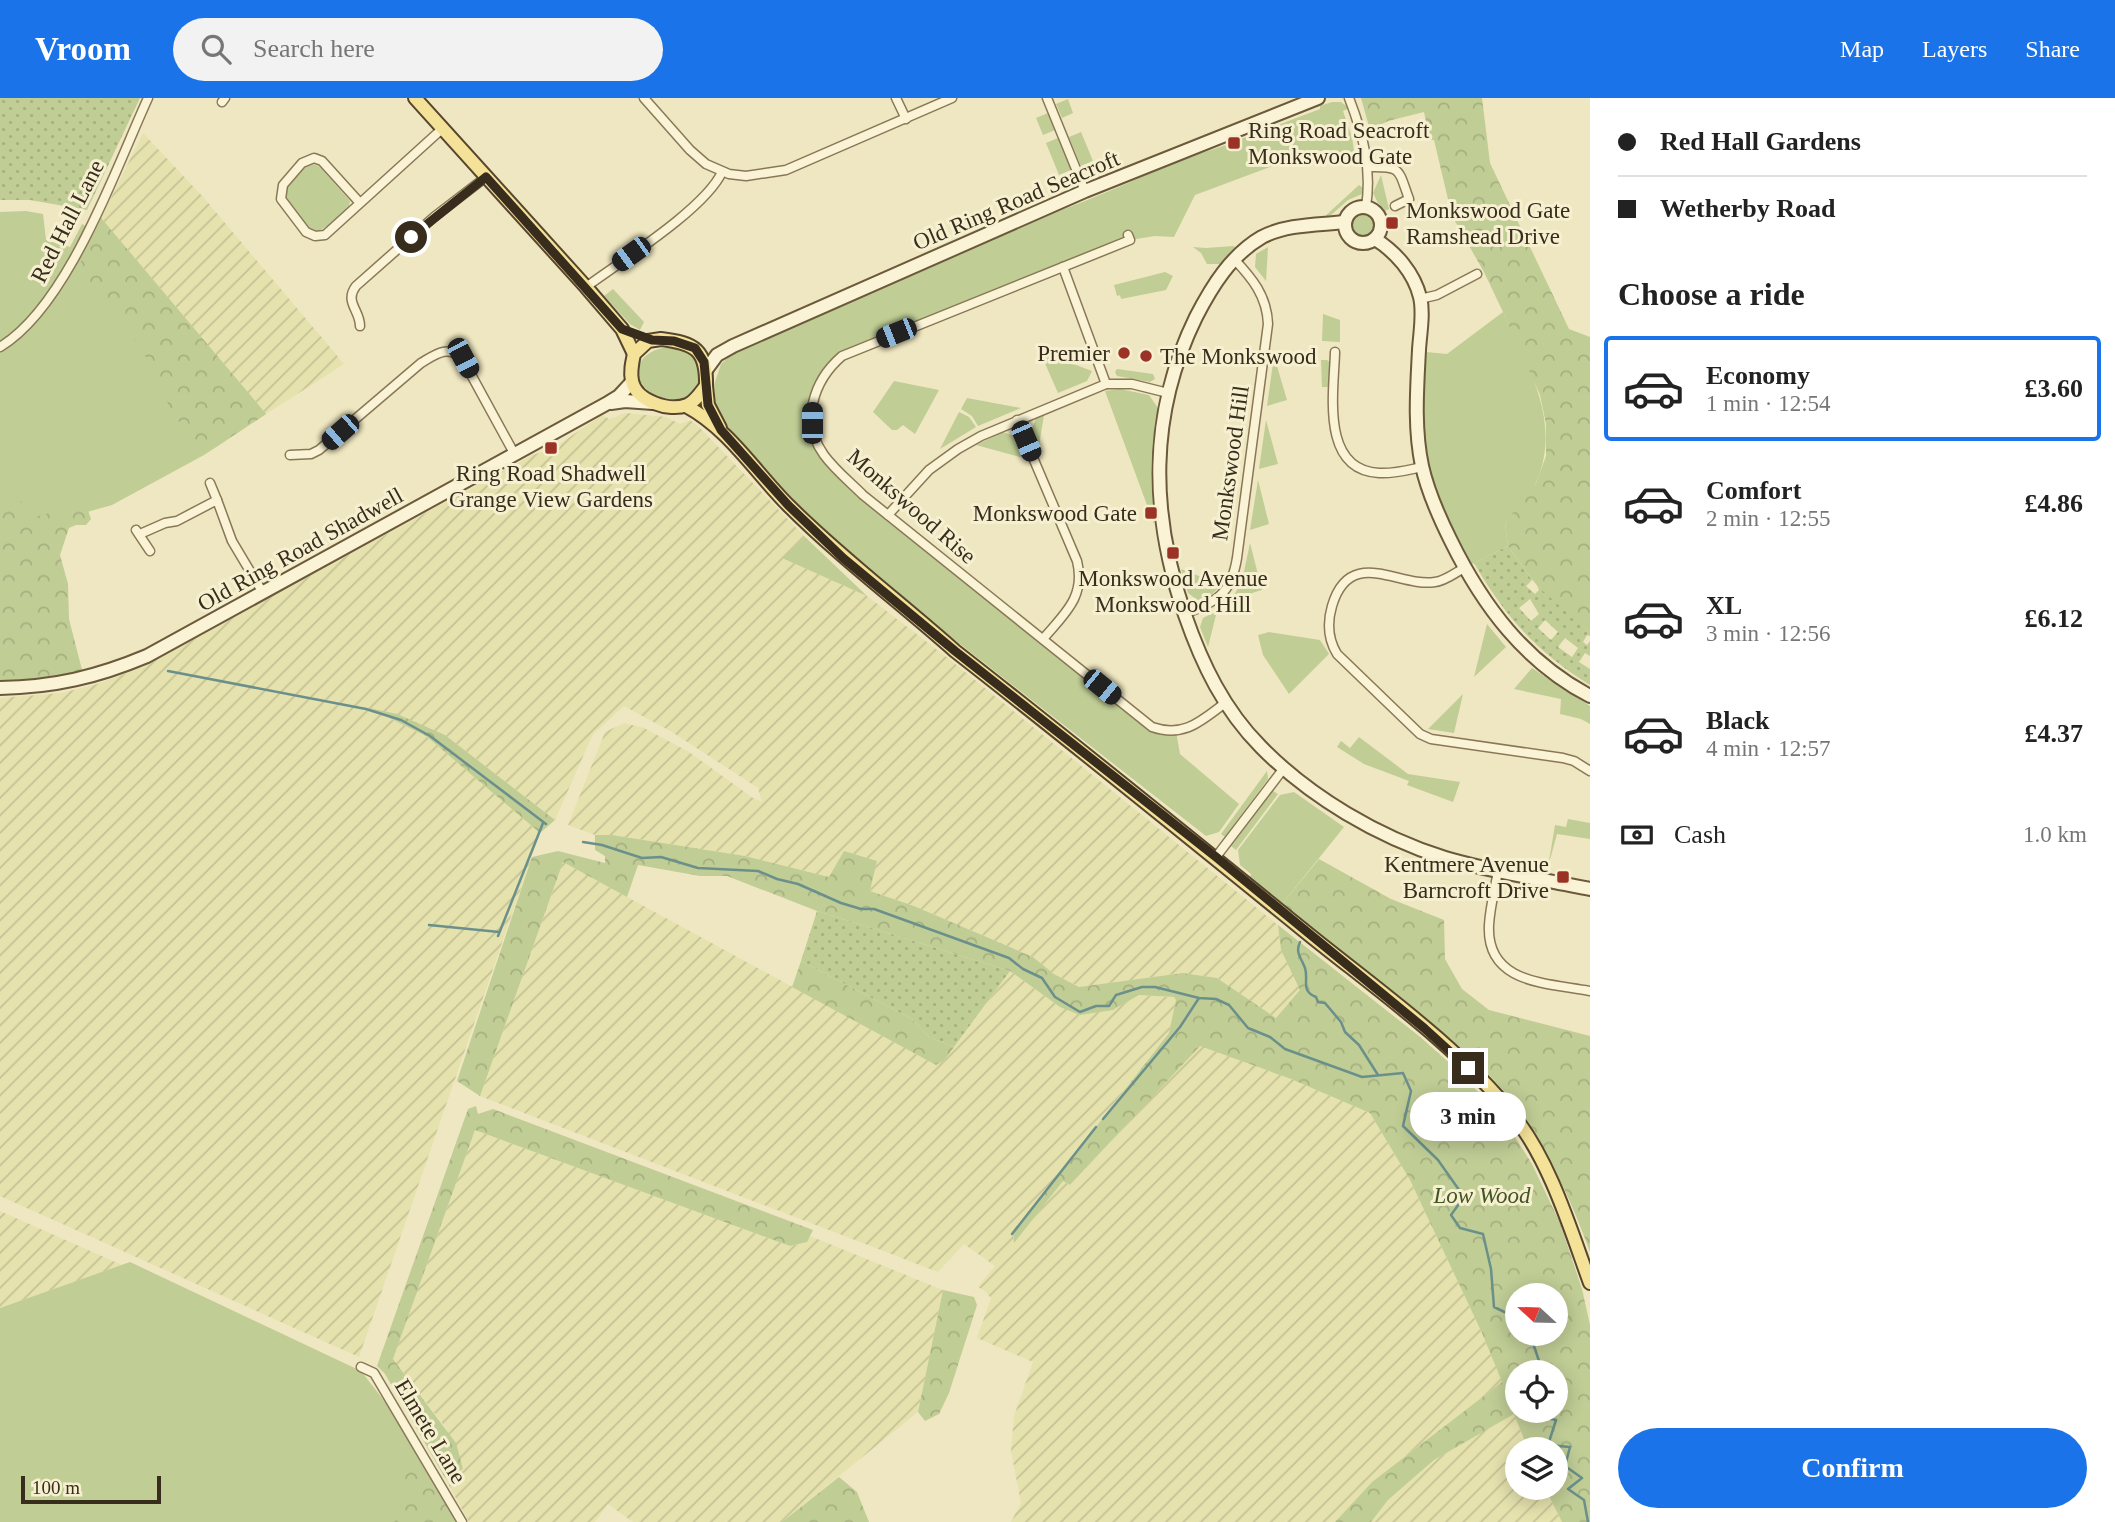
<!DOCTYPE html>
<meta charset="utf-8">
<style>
:root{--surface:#fff;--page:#f2f2f2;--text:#222;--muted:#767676;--line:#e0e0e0;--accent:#1a73e8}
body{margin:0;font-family:"Times New Roman",serif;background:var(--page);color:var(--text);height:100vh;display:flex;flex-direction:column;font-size:26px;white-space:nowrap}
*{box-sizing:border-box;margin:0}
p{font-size:23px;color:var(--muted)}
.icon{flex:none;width:38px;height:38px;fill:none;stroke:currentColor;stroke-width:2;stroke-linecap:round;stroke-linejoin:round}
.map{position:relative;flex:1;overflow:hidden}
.drawer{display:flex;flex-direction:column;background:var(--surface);width:525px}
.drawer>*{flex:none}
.guide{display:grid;align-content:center;height:154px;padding:0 28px;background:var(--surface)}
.needle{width:46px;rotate:292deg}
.tools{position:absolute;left:1505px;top:1185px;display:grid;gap:14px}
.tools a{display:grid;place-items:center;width:63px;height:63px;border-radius:50%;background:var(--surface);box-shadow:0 4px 18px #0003;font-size:35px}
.scale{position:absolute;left:21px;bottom:18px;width:140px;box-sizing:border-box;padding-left:7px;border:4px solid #382d1d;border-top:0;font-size:19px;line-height:24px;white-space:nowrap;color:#382d1d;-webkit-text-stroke:5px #f6f0d1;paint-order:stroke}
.end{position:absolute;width:32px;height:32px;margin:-16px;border:9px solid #382d1d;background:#fff;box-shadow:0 0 0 4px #fff}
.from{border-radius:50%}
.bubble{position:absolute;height:49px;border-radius:24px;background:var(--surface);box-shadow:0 4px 18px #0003;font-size:23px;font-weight:700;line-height:49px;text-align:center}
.car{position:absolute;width:21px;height:42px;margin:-21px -10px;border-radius:9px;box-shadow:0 0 5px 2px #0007;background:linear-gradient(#222 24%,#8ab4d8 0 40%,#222 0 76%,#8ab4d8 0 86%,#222 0)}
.guide b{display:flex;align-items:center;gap:24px;height:66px;font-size:26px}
.guide b+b{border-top:2px solid var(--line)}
.guide i{width:18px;height:18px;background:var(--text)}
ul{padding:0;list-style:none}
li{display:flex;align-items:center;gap:21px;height:105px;margin:0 14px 10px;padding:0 14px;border:4px solid transparent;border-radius:7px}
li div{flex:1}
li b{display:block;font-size:26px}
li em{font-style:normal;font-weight:700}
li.active{border-color:var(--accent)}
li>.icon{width:63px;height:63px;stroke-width:1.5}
h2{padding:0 28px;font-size:32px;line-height:84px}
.pay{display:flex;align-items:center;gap:18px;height:77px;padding:0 28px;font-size:26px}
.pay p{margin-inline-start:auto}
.button{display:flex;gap:14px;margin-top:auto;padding:14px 28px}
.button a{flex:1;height:80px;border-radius:42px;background:var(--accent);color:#fff;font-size:28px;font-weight:700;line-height:80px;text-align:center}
header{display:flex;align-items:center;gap:42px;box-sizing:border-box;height:98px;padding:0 35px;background:var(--accent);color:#fff}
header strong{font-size:33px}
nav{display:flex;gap:38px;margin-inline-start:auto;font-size:24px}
.search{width:490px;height:63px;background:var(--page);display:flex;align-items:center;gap:18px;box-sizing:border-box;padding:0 24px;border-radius:38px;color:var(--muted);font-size:26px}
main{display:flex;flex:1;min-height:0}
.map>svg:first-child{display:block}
</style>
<header>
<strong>Vroom</strong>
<div class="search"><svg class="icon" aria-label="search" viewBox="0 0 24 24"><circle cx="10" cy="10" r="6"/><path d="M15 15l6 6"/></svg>Search here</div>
<nav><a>Map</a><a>Layers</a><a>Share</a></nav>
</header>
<main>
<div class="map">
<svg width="1590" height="1424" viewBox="0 0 1590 1424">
<defs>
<pattern id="farmland-furrows" width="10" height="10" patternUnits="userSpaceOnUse" patternTransform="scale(1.75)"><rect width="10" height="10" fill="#e5e2ae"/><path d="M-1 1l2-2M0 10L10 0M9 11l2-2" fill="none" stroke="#c5c295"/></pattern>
<pattern id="forest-crowns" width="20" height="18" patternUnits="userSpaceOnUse" patternTransform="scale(1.75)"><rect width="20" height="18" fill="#c0cd95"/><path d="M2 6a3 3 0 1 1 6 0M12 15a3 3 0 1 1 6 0" fill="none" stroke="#a6b080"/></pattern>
<pattern id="park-dots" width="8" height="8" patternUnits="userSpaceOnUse" patternTransform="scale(1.75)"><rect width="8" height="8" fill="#c0cd95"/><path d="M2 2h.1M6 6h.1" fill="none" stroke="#a6b080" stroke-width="1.8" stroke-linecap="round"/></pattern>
</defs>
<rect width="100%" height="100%" fill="#efe7c1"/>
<g fill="url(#farmland-furrows)">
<polygon points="143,35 204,100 344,266 266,316 101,120"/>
<polygon points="626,315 666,319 680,326 690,322 697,327 805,439 783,460 867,498 949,561 1278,827 1281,852 1301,892 1276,920 1217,880 1183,875 1079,889 1054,876 1033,859 914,808 870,793 877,763 829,779 745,758 612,737 595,737 568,727 605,634 624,625 644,630 689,654 753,700 762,704 758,690 672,634 624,608 593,636 555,722 445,637 373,612 426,638 540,735 359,1259 0,1098 0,600 61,595 94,587 143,569 532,357 552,351 602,317 609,321"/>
<polygon points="563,764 936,967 944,963 1010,873 1060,909 1113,912 1139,897 1174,899 1177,901 1169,935 1013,1134 1014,1144 1063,1083 1070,1087 1200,947 1296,983 1370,1015 1410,1082 1482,1235 1502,1284 1372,1384 1335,1424 1011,1424 1021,1405 1011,1353 1014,1318 1033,1264 977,1240 991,1200 985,1193 978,1189 995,1168 964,1146 938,1174 480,998"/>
<polygon points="475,1032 790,1148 807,1144 810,1138 943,1192 918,1314 782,1424 633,1424 608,1406 595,1424 469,1424 445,1380 463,1371 446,1330 393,1261"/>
<polygon points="0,1113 122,1167 0,1210"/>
<polygon points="1514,1315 1528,1351 1517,1351 1517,1390 1545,1390 1562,1424 1371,1424 1388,1402 1434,1362"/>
</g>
<g fill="#c0cd95">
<polygon points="1068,1 1073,15 1062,20 1056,6"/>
<path d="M1332,4h9l8,6 -6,3 9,26 4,27 -41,-14 -120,45 -21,42 -19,-1 -25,4 -288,116 -26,32 -1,50 18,27 308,254 35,12 4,23 59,50 -20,28 -13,4 -291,-227 -66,-54 -34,-32 -91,-97 -9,-20 -1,-21 7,-21 11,-10 304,-135c65,-21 125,-54 190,-74l2,4 11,-4 -1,-5 82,-31v-3z"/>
<polygon points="1048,15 1055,32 1043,37 1036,20"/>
<polygon points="1081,34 1093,63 1081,68 1069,39"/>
<polygon points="1058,40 1071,72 1059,77 1046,45"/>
<path d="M310,65l10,4 30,34 -1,5c-36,34 -32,33 -64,-5 -1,-14 12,-32 25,-38z"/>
<polygon points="1381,77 1389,111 1385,113 1378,105 1373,95"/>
<polygon points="1359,87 1363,90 1362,96 1348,102 1331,117 1322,121"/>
<polygon points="26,113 43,116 46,142 70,149 82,126 95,133 101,120 266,316 204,357 112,407 62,421 42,446 82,572 49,581 0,585 0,114"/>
<circle cx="1363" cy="127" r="12"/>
<polygon points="1233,148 1235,149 1220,166 1207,166 1201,155 1193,149 1206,150"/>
<polygon points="1268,149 1266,183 1255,169 1256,156"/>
<polygon points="1165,174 1173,178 1166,192 1121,201 1120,197 1117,198 1114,187"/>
<polygon points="613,191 644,224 640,232 630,226 604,198"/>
<path d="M1503,214c24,53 59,109 34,168 -6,15 -22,30 -32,43l3,23 -38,19c-19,-37 -39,-73 -46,-114 -5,-31 -2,-62 -1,-92h2l1,-7 21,2z"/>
<polygon points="1323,216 1340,222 1340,244 1322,243"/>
<polygon points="1052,249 1059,264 1076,267 1092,273 1087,283 1058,295 1040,254"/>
<path d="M662,250c9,0 19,0 27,5 16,9 17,36 -2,44 -5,3 -10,2 -16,2 -37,-3 -46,-42 -9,-51z"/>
<polygon points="1274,258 1287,302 1267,308"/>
<polygon points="1321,262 1327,262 1331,265 1330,289 1322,289"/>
<polygon points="1117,271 1153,276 1155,281 1150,284 1117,278 1115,274"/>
<polygon points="894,283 939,292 915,336 903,327 897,332 892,332 873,314"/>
<polygon points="1120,291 1149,297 1158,310 1152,365 1154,426 1105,293"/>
<polygon points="967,300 1021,310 978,328 972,318 961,311"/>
<polygon points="959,314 969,319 976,329 940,351"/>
<polygon points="1044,317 1038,353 1031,334 1036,320"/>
<polygon points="1266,322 1278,366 1259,371"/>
<polygon points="1003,334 1019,340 1027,361 976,347"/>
<polygon points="1258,382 1269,426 1250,432"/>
<polygon points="805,439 867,498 782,460"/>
<polygon points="1250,445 1262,492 1232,501 1242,483"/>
<polygon points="1181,471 1222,487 1212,496 1200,504 1188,495"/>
<polygon points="1217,513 1208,549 1200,529 1203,520"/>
<polygon points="1487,526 1506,549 1474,579"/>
<polygon points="1269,534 1320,542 1329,556 1289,596 1263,557 1258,537"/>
<polygon points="1532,570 1590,608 1590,626 1581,621 1560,616 1561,601 1514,591"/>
<polygon points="1463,596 1454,635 1428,631"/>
<polygon points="1359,639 1408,676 1460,684 1453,704 1407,687 1409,683 1364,666 1337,649 1341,643 1350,650"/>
<polygon points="1267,673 1268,681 1225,739 1221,736"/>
<polygon points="1273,693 1278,696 1236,752 1231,748"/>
<polygon points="1294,694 1344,729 1282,806 1250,779 1251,776 1240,767 1238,752 1280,697"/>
<polygon points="1568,721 1590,725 1590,741 1557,736 1548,769 1555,727 1566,729"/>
<polygon points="130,1164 361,1273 403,1327 447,1406 433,1424 0,1424 0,1210"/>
</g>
<g fill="url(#forest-crowns)" fill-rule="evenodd">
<polygon points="1361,0 1482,0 1490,65 1569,231 1590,239 1590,534 1546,498 1530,479 1508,448 1505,425 1536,385 1546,358 1546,326 1540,297 1503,214 1484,174 1452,118 1434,42 1430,42 1424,14 1388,23 1370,32"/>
<polygon points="101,120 266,316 213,351 189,338 169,309 161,285 137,244 101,207 82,176 81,163"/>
<path d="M0,395l31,13 5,10c22,-1 26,-20 51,-9l4,12 -5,6h-10l-7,3 -9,27 8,29 1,35 13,51 -33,9 -49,4z"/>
<polygon points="369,610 397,616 445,637 555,722 540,735 426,638"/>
<path d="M595,737h17l133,21 84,21 15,-26 33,10 -7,30 44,15 119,51 21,17 25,13 104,-14 34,5 59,40 24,-28 -19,-40 -3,-25 141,111 43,38 46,52 24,38 28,59 22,66 8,36v197h-28l-17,-34h11v-39h-28l-14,-35 -80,46 -46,40 -17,22h-36l37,-40 130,-100 -20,-49 -72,-153 -40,-67 -79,-34 -91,-33 -130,139 -7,-4 -49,62 -1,-10 156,-200 7,-33 -2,-3 -35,-2 -26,15 -33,5 -20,-8 -50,-36 -193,-60 -90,-35h-27l-62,-11 -11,32 -64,-35 -83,234 -23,-15 75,-224 26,-6 47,12v-7l-10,-6zM1517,1197h39v39h-39zM1517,1274h39v38h-39z"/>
<path d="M1319,761l72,40 53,21 1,39 17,30 27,21 101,26v216c-19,-52 -42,-103 -75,-147 -31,-41 -72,-73 -113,-105 -40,-32 -81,-63 -120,-96z"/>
<polygon points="801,863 912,921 929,939 954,949 944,963 936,967 792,889"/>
<polygon points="476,1008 478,1016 493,1011 813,1132 807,1144 790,1148 475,1032 393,1261 456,1345 463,1371 445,1380 385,1276 377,1268 468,1011"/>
<polygon points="943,1192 974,1199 977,1207 949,1295 939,1316 925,1323 918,1314"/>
<polygon points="403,1327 462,1424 394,1424 405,1408 397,1386 416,1355"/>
<polygon points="839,1379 857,1394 869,1424 782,1424"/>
</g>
<g fill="url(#park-dots)" fill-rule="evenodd">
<polygon points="0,0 140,0 87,112 30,102 0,102"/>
<path d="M1508,448l24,34 -6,6 9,8 4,-4 -2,-4 53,46v4l-3,-1 -4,7 4,3 3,-4v15l-5,-3 -6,9 11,7v16c-54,-34 -84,-67 -116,-122zM1530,501l9,15 -8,7 -12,-13zM1545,522l13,12 -7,8 -13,-12zM1565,540l13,10 -6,9 -14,-10z"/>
<polygon points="817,813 1010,873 954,949 929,939 912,921 801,863"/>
</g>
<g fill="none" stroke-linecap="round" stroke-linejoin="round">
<g stroke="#6b908b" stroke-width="2.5">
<polyline points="168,573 366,611 401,622 430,638 546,726"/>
<polyline points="583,744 602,747 642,760 661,759 698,770 758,773 777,781 798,786 841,805 861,811 874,811 1009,860 1023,871 1042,880 1055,899 1080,914 1096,908 1109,908 1116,897 1142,889 1155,889 1199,900 1216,901 1229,907 1248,930 1270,939 1285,951 1362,979 1403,975 1411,993 1403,1028 1438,1062 1464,1099 1451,1117 1460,1130 1483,1136 1491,1171 1494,1209 1517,1220"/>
<polyline points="429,827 499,834"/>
<polyline points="498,838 543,725"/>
<path d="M1300,844c-5,11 1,15 5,26 4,12 -5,23 11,29l2,5 7,1 16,19 4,10 14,13 19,30"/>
<polyline points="1103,1021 1180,929 1199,900"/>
<polyline points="1012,1136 1096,1029"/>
<polyline points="1530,1236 1541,1269 1533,1274"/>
<polyline points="1543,1312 1542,1319 1556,1322 1548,1347 1570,1349 1565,1368 1582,1380 1568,1391 1584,1402 1588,1424"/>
</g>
<defs>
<g id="street">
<polyline points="644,0 690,52 706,66 729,76 746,78 786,72 952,0"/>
<polyline points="896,0 906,21"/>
<polyline points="1047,0 1085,93"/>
<path d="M1349,0c14,36 23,70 17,109"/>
<polyline points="222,4 225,0"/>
<path d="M1368,69c34,-1 30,2 41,32l-14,7"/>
<polyline points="360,105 322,63 314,60 302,65 283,87 281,101 306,134 315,138 325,137 443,30"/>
<path d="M1128,137l2,5 -288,116c-29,25 -42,66 -18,99 11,15 26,27 39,40l289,232c32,11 49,-6 73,-24"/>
<polyline points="1063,169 1106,286"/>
<path d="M586,189c35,-26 119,-78 136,-115"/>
<polyline points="1420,201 1437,197 1477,176"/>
<path d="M360,228c0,-16 -16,-24 -4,-40l78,-69 52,-40"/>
<path d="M0,249c68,-41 115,-177 148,-249"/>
<path d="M1335,254c-1,39 -15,118 44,121 15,1 29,-3 43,-6"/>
<path d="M1017,322l60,141c9,36 -13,53 -34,78"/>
<path d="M290,357l21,-1 8,-4 102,-87c15,-9 26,-18 41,-5l53,97"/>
<polyline points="210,385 217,402"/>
<polyline points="888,417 929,372 958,351 981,338 1106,286 1132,286 1168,295"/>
<polyline points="136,432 150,453"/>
<polyline points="140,436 165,425 177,423 217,402 232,443 263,495"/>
<path d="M1464,470c-9,5 -19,13 -29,14 -36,6 -85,-37 -103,24 -5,17 -4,33 5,48l83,80 11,5 132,19 11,3 16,10"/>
<path d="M1184,516c33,-13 47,-19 53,-56l31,-234c-1,-28 -16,-46 -34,-65"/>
<polyline points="1216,759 1284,670"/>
<path d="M1498,773c-3,17 -8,36 -9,54 -3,59 58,58 101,66"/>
<polyline points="361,1269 374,1275 462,1424"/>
</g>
<g id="secondary">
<circle cx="1363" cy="127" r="18"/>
<path d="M1345,124c-27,3 -58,2 -83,15 -31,18 -50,49 -66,80 -48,98 -46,197 -11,298 17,49 39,95 76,132 49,50 117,90 184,111 47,14 97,21 145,31"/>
<path d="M1375,141c21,13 39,34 45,58 4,16 0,36 -1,53 -2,39 -5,78 3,116 6,27 17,51 29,75 32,65 74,121 139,155"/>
<polyline points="706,272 717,257 733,248 1085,93 1318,0"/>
<polyline points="611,305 625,303 653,305"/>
<path d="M0,590c54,-1 97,-11 147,-32l459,-252 13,-8 13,-14"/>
</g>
<g id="primary">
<polyline points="415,0 586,189 622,231 634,256"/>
<path d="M661,241c34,4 46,11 45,47 -6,7 -11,16 -19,19 -18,7 -51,-4 -55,-24 -2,-9 0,-18 2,-27l14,-13z"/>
<polyline points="706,288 708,307 720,330"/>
<path d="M686,308c43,23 69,66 103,100 52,52 111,96 166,145 118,92 235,187 352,282 68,55 151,113 206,182 37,46 57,113 77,168"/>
</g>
</defs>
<use href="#street" stroke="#897858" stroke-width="11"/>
<use href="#secondary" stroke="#6b593b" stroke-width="16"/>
<use href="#primary" stroke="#57452d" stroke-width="16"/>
<use href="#street" stroke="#faf3d5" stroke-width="8"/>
<use href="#secondary" stroke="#faf3d5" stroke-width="12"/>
<use href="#primary" stroke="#f4e298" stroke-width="12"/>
</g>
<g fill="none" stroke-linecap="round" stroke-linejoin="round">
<polyline stroke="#382d1d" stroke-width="9" points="411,139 486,79 622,231 652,242 674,243 695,250 704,264 708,307 721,332 788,407 843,460 955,553 1216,759 1424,930 1468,970"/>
</g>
<g fill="#9a3326" stroke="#f6f0d1" stroke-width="2.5">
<rect x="1227" y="38" width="14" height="14" rx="3.5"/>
<rect x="1385" y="118" width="14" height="14" rx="3.5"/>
<circle cx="1124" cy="255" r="7"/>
<circle cx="1146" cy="258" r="7"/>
<rect x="544" y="343" width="14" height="14" rx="3.5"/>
<rect x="1144" y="408" width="14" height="14" rx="3.5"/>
<rect x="1166" y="448" width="14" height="14" rx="3.5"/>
<rect x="1556" y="772" width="14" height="14" rx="3.5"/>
</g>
<g text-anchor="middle" stroke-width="6" stroke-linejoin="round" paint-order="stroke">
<g font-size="23" fill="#382d1d" stroke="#f6f0d1" text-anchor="start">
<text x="1248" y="40">Ring Road Seacroft<tspan x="1248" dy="26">Monkswood Gate</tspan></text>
<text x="1406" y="120">Monkswood Gate<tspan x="1406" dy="26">Ramshead Drive</tspan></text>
<text x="1110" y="263" text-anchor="end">Premier</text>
<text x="1160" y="266">The Monkswood</text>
<text x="551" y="383" text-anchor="middle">Ring Road Shadwell<tspan x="551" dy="26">Grange View Gardens</tspan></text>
<text x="1137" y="423" text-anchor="end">Monkswood Gate</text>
<text x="1173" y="488" text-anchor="middle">Monkswood Avenue<tspan x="1173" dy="26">Monkswood Hill</tspan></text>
<text x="1549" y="774" text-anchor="end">Kentmere Avenue<tspan x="1549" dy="26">Barncroft Drive</tspan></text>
</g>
<g font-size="23" fill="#382d1d" stroke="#f6f0d1">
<text transform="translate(1016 102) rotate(-23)" y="8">Old Ring Road Seacroft</text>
<text transform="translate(67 123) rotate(-63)" y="8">Red Hall Lane</text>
<text transform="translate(1230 365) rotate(-82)" y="8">Monkswood Hill</text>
<text transform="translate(912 408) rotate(41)" y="8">Monkswood Rise</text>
<text transform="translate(300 451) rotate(-29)" y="8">Old Ring Road Shadwell</text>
<text transform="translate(431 1333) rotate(59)" y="8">Elmete Lane</text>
</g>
<g font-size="23" font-style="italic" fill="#435523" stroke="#f6f0d1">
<text x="1482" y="1105">Low Wood</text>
</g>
</g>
</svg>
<div class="tools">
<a><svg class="needle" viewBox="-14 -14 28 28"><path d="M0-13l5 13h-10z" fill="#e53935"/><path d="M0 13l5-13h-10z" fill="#767676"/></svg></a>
<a><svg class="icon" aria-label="locate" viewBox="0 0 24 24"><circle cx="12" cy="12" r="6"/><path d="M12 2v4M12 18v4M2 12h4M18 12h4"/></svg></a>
<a><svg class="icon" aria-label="layers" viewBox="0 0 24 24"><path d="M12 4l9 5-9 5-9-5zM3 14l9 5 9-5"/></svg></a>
</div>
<div class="scale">100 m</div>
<i class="end from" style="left:411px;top:139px"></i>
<i class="end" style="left:1468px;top:970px"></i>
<div class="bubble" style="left:1410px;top:994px;width:116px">3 min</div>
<i class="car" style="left:631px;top:156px;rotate:234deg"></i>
<i class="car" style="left:896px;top:235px;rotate:248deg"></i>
<i class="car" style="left:463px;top:260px;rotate:152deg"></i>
<i class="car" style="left:812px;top:325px;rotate:0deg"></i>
<i class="car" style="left:340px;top:334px;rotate:229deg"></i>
<i class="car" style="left:1026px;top:343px;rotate:157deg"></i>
<i class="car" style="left:1102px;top:589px;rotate:129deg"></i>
</div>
<section class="drawer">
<div class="guide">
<b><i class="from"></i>Red Hall Gardens</b>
<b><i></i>Wetherby Road</b>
</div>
<h2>Choose a ride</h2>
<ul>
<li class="active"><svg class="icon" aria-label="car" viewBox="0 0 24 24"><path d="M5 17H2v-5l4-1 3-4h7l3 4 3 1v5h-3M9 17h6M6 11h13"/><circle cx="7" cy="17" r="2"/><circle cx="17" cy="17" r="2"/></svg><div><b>Economy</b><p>1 min · 12:54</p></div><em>£3.60</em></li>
<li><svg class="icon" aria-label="car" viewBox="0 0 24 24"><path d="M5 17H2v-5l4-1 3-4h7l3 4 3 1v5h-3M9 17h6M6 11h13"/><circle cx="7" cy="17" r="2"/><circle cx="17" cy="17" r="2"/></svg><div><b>Comfort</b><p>2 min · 12:55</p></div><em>£4.86</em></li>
<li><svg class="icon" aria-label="car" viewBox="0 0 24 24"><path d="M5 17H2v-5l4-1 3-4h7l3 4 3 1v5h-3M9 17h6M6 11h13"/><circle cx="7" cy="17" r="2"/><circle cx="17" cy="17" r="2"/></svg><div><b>XL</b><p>3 min · 12:56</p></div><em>£6.12</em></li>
<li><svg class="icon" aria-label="car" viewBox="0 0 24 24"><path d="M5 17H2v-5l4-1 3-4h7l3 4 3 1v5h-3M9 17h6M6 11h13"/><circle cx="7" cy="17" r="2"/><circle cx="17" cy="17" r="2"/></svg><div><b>Black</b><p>4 min · 12:57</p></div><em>£4.37</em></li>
</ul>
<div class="pay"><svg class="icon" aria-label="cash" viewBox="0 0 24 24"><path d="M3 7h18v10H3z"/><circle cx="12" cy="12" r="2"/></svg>Cash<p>1.0 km</p></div>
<div class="button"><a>Confirm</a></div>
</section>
</main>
